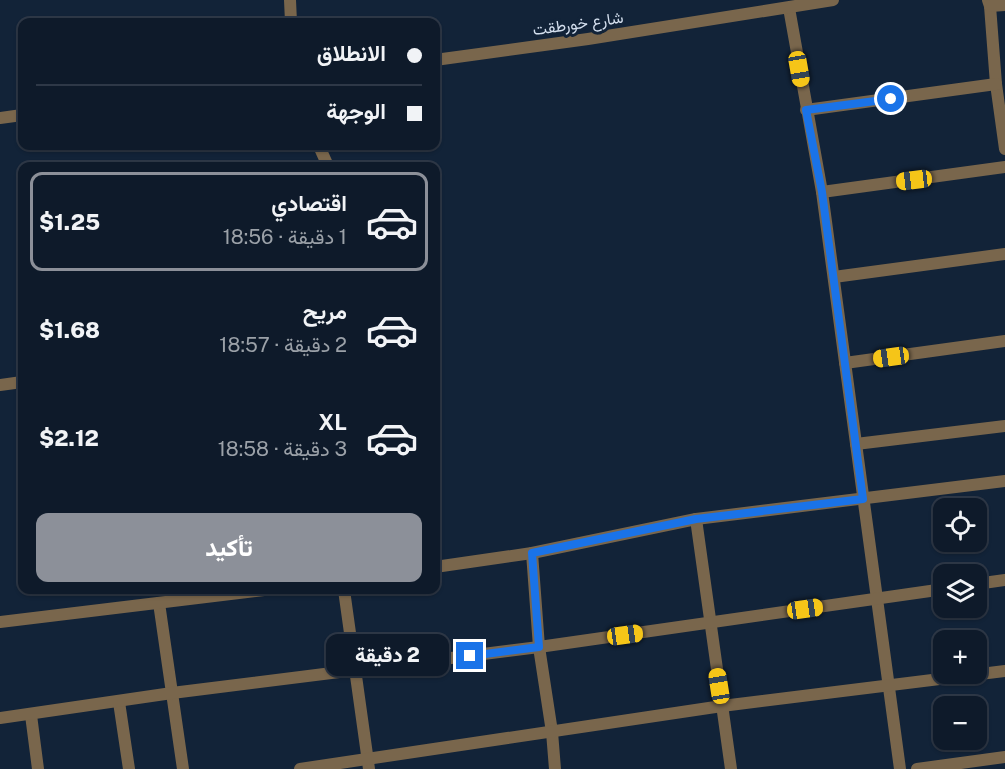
<!DOCTYPE html>
<html lang="ar">
<meta charset="utf-8">
<style>
:root{--surface:#0e1a2a;--page:#172332;--text:#f1f3f6;--muted:#9ba1a8;--line:#2e3847;--accent:#8c9099}
body{margin:0;font-family:"Public Sans",Vazirmatn,sans-serif;background:var(--page);color:var(--text);direction:rtl;height:100vh;display:flex;flex-direction:column;font-size:22px;white-space:nowrap}
*{box-sizing:border-box;margin:0}
p{font-size:20px;color:var(--muted)}
.icon{flex:none;width:33px;height:33px;fill:none;stroke:currentColor;stroke-width:2;stroke-linecap:round;stroke-linejoin:round}
.map{position:relative;flex:1;overflow:hidden;direction:ltr}
.panel{position:absolute;left:18px;top:162px;width:422px;height:432px;display:flex;flex-direction:column;background:var(--surface);border-radius:12px;box-shadow:0 2px 4px #0004,0 0 0 2px var(--line);direction:rtl}
.panel>*{flex:none}
.guide{position:absolute;left:18px;top:18px;width:422px;height:132px;border-radius:12px;box-shadow:0 2px 4px #0004,0 0 0 2px var(--line);direction:rtl;display:grid;align-content:center;height:132px;padding:0 18px;background:var(--surface)}
.tools{position:absolute;left:933px;top:498px;display:grid;gap:12px}
.tools a{display:grid;place-items:center;width:54px;height:54px;border-radius:12px;background:var(--surface);box-shadow:0 2px 4px #0004,0 0 0 2px var(--line);font-size:30px}
.end{position:absolute;width:27px;height:27px;margin:-14px;border:8px solid #1a73e8;background:#fff;box-shadow:0 0 0 3px #fff}
.from{border-radius:50%}
.bubble{position:absolute;height:42px;border-radius:12px;background:var(--surface);box-shadow:0 2px 4px #0004,0 0 0 2px var(--line);font-size:20px;font-weight:800;line-height:42px;text-align:center;direction:rtl}
.car{position:absolute;width:18px;height:36px;margin:-18px -9px;border-radius:8px;box-shadow:0 0 4px 2px #0007;background:linear-gradient(#f5c518 24%,#345 0 40%,#f5c518 0 76%,#345 0 86%,#f5c518 0)}
.guide b{display:flex;align-items:center;gap:21px;height:57px;font-size:22px}
.guide b+b{border-top:2px solid var(--line)}
.guide i{width:15px;height:15px;background:var(--text)}
ul{padding:10px 0 0;list-style:none}
li{display:flex;align-items:center;gap:18px;height:99px;margin:0 12px 9px;padding:0 6px;border:3px solid transparent;border-radius:12px}
li div{flex:1}
li b{display:block;font-size:22px}
li em{font-style:normal;font-weight:800}
li.selected{border-color:var(--accent)}
li>.icon{width:54px;height:54px;stroke-width:1.5}
.action{display:flex;gap:12px;margin-top:auto;padding:12px 18px}
.action a{flex:1;height:69px;border-radius:12px;background:var(--accent);color:#fff;font-size:24px;font-weight:800;line-height:69px;text-align:center}
.map>svg:first-child{display:block}
</style>
<div class="map">
<svg width="1005" height="769" viewBox="0 0 1005 769">
<rect width="100%" height="100%" fill="#122338"/>
<g fill="none" stroke-linecap="round" stroke-linejoin="round">
<g stroke="#79664c" stroke-width="12">
<polyline points="290,0 291,22"/>
<polyline points="988,0 990,6 996,84 1005,149"/>
<polyline points="990,6 1005,5"/>
<polyline points="789,8 822,192 900,769"/>
<polyline points="435,60 588,39 833,0"/>
<polyline points="806,110 996,84"/>
<polyline points="0,118 22,115"/>
<polyline points="319,146 328,166"/>
<polyline points="822,192 1005,167"/>
<polyline points="834,277 1005,254"/>
<polyline points="845,363 1005,341"/>
<polyline points="0,385 22,382"/>
<polyline points="856,444 1005,426"/>
<polyline points="696,519 731,769"/>
<polyline points="532,553 539,647 552,732 555,769"/>
<polyline points="435,567 532,553 696,519 1005,481"/>
<polyline points="976,584 1005,580"/>
<polyline points="344,590 369,769"/>
<polyline points="159,603 183,769"/>
<polyline points="0,622 264,590"/>
<polyline points="119,702 129,769"/>
<polyline points="31,715 38,769"/>
<polyline points="0,718 172,693 539,647 944,589"/>
<polyline points="300,769 722,706 1005,671"/>
<polyline points="917,769 1005,757"/>
</g>
</g>
<g fill="none" stroke-linecap="round" stroke-linejoin="round">
<polyline stroke="#1a73e8" stroke-width="8" points="470,656 539,647 532,553 696,519 863,499 822,192 806,110 891,99"/>
</g>
<g text-anchor="middle" stroke-width="6" stroke-linejoin="round" paint-order="stroke">
<g font-size="16" fill="#d4dfee" stroke="#122338">
<text transform="translate(578 23) rotate(-8)" y="6">شارع خورطقت</text>
</g>
</g>
</svg>
<div class="tools">
<a><svg class="icon" aria-label="locate" viewBox="0 0 24 24"><circle cx="12" cy="12" r="6"/><path d="M12 2v4M12 18v4M2 12h4M18 12h4"/></svg></a>
<a><svg class="icon" aria-label="layers" viewBox="0 0 24 24"><path d="M12 4l9 5-9 5-9-5zM3 14l9 5 9-5"/></svg></a>
<a>+</a>
<a>−</a>
</div>
<i class="end from" style="left:891px;top:99px"></i>
<i class="end" style="left:470px;top:656px"></i>
<div class="bubble" style="left:326px;top:634px;width:123px">2 دقيقة</div>
<i class="car" style="left:799px;top:69px;rotate:170deg"></i>
<i class="car" style="left:914px;top:180px;rotate:263deg"></i>
<i class="car" style="left:891px;top:357px;rotate:262deg"></i>
<i class="car" style="left:805px;top:609px;rotate:82deg"></i>
<i class="car" style="left:625px;top:635px;rotate:82deg"></i>
<i class="car" style="left:719px;top:686px;rotate:351deg"></i>
<div class="guide">
<b><i class="from"></i>الانطلاق</b>
<b><i></i>الوجهة</b>
</div>
<section class="panel">
<ul>
<li class="selected"><svg class="icon" aria-label="car" viewBox="0 0 24 24"><path d="M5 17H2v-5l4-1 3-4h7l3 4 3 1v5h-3M9 17h6M6 11h13"/><circle cx="7" cy="17" r="2"/><circle cx="17" cy="17" r="2"/></svg><div><b>اقتصادي</b><p>1 دقيقة · 18:56</p></div><em>$1.25</em></li>
<li><svg class="icon" aria-label="car" viewBox="0 0 24 24"><path d="M5 17H2v-5l4-1 3-4h7l3 4 3 1v5h-3M9 17h6M6 11h13"/><circle cx="7" cy="17" r="2"/><circle cx="17" cy="17" r="2"/></svg><div><b>مريح</b><p>2 دقيقة · 18:57</p></div><em>$1.68</em></li>
<li><svg class="icon" aria-label="car" viewBox="0 0 24 24"><path d="M5 17H2v-5l4-1 3-4h7l3 4 3 1v5h-3M9 17h6M6 11h13"/><circle cx="7" cy="17" r="2"/><circle cx="17" cy="17" r="2"/></svg><div><b>XL</b><p>3 دقيقة · 18:58</p></div><em>$2.12</em></li>
</ul>
<div class="action"><a>تأكيد</a></div>
</section>
</div>
